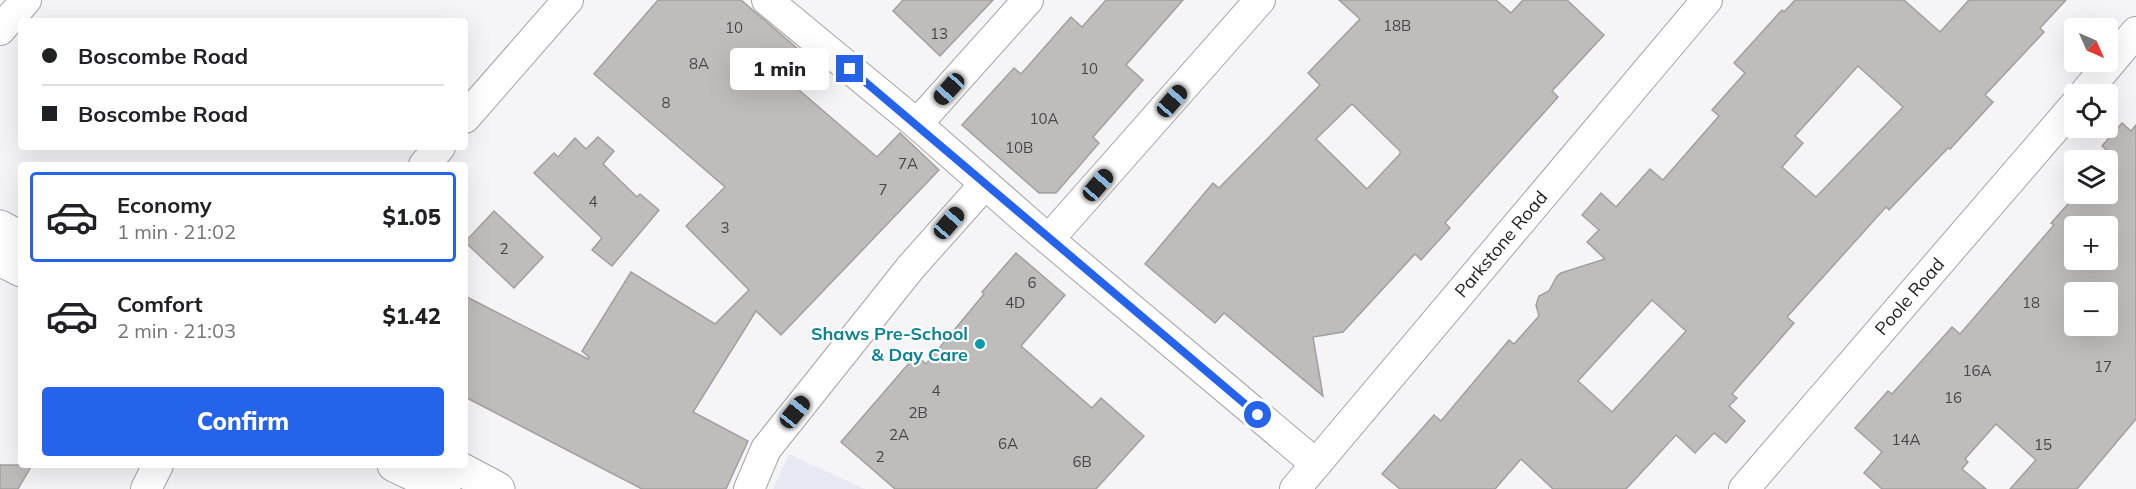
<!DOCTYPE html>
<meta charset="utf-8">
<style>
:root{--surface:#fff;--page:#f2f2f2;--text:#202124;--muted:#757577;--line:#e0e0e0;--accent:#2563eb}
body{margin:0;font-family:Mulish,sans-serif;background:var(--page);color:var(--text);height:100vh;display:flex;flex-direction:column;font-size:22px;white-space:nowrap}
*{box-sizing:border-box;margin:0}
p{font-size:20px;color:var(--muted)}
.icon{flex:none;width:33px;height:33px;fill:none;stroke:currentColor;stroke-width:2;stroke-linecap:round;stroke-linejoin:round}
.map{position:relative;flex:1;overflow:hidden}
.sheet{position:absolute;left:18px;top:162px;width:450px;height:306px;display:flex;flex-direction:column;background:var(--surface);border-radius:6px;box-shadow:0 6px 24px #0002}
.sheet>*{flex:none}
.hud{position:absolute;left:18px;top:18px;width:450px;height:132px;border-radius:6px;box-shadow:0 6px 24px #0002;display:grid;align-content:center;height:132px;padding:0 24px;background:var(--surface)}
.needle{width:39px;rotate:135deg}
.controls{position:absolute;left:2064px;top:18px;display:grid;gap:12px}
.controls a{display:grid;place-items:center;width:54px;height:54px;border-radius:6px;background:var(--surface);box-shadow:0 6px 24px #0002;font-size:30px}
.end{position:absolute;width:27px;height:27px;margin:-14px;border:8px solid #2563eb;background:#fff;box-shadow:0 0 0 3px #fff}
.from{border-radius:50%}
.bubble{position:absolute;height:42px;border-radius:6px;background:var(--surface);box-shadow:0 6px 24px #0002;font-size:20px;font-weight:800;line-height:42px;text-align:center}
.car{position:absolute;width:18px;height:36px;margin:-18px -9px;border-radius:8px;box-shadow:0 0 4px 2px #0007;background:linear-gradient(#222 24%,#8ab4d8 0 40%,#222 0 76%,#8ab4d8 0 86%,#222 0)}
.hud b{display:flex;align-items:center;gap:21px;height:57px;font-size:22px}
.hud b+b{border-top:2px solid var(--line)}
.hud i{width:15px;height:15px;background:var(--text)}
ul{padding:10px 0 0;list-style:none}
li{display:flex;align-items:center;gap:18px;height:90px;margin:0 12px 9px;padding:0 12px;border:3px solid transparent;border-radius:6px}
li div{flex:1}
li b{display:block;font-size:22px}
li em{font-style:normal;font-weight:800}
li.active{border-color:var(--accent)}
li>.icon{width:54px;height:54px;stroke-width:1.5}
.action{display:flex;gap:12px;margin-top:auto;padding:12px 24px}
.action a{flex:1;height:69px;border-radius:6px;background:var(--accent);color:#fff;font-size:24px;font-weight:800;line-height:69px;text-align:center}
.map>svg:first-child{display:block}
</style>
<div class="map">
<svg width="2136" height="489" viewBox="0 0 2136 489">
<rect width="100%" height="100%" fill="#f5f5f8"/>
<polygon fill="#e9e9f3" points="789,454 865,489 773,489"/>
<g fill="#bebdbb" stroke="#a2a09e" stroke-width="1.5" fill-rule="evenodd">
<polygon points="658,0 741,0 805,55 785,78 877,157 900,133 939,170 781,335 756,311 693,412 748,441 726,489 642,489 465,397 465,296 588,359 589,357 582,351 631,272 715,324 749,290 686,226 725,187 594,74"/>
<polygon points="903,0 993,0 940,56 893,11"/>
<polygon points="1106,0 1183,0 1126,65 1143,80 1093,137 1099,143 1056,193 1039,193 962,125 1014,68 1021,74 1071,17 1082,27"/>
<path d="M1339,0h157l15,13 12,-13h44l37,35 -52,56 6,6 -113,126 5,5 -29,32 -6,-6 -72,78 -30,5 10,59 -99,-83 -9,10 -70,-59 68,-81 6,5 101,-103 -12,-12 52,-54zM1352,104l48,47v3l-33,35 -51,-50z"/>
<path d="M1795,0h109l36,32 29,-32h97l-26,28 4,4 -59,63 8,7 -43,47 -2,-1 -59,62 -3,-3 -99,110 7,6 -62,71 5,4 -8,8 16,15 -19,22 -12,-10 -19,20 -19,-18 -50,54h-73l-32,-30 -26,30h-95l-18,-15 52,-59 7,6 68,-81 5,4 25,-28 -3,-11 3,-9 10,-5 8,-15 4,-3 44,-14 -18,-17 12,-12 -17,-15 19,-22 15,14 34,-38 13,11 56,-64 -7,-6 33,-37 -11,-10 48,-53 2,2zM1858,66l45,41 -87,90 -34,-30 21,-24 -8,-7zM1652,300l34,31 -74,81 -34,-31z"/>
<path d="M2122,123l9,8 5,-6v294l-59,70h-67l26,-29 -40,-36 -31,35 3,3 -6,7 24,20h-104l-18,-16 18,-21 -27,-24 33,-37 4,3 60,-67 8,7 94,-109 -3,-2 26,-29h31l-2,-34 5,-6 -9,-8zM2074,226h34v34h-34zM2074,292h34v34h-34z"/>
<polygon points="598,137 614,151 603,164 637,197 640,194 659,210 612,266 592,250 602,238 534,173 554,153 558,157 575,138 586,149"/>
<polygon points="494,211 543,257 514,288 465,242"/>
<polygon points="1016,253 1065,295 1021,346 1092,408 1101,398 1144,436 1096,489 895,489 841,442 916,355 926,364 984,294 982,292"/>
<polygon points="0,465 32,465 18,489 0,489"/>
</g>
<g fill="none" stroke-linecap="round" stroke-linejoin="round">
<defs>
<g id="minor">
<polyline points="767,0 917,124 1034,227 1316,464"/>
<polyline points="0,30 26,0"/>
<polyline points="2084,94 2136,32"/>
<polyline points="465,118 568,0"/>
<polyline points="917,124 1028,0"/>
<polyline points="424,165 440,147"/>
<polyline points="1049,239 1260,0"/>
<polyline points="146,489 158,465"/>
<polyline points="749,489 766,449 911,267 985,184"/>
<path id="s1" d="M1295,489l412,-489"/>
<path id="s2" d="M1744,489l330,-383"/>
</g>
<g id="secondary">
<polyline points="0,227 21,238"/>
<polyline points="0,259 21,270"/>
<polyline points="394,465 444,489"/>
<polyline points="453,465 498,489"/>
</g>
</defs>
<use href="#minor" stroke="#a5a5a7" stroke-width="32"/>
<use href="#secondary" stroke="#a5a5a7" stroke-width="35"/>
<use href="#minor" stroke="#fff" stroke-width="30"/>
<use href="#secondary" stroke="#fff" stroke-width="33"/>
</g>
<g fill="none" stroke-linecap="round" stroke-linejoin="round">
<polyline stroke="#2563eb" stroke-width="8" points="850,69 1258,415"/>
</g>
<circle fill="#0f9aa8" stroke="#fff" stroke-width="2" cx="980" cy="344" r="6"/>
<g text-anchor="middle" stroke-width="4.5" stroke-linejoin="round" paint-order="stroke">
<g font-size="15" fill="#474647">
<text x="1397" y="31">18B</text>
<text x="734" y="33">10</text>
<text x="939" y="39">13</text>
<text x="699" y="69">8A</text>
<text x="1089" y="74">10</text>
<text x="666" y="108">8</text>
<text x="1044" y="124">10A</text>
<text x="1019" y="153">10B</text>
<text x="908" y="169">7A</text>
<text x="883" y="195">7</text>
<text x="593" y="207">4</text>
<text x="725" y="233">3</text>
<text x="504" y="254">2</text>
<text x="1032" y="288">6</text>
<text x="1015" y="308">4D</text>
<text x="2031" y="308">18</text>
<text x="2103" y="372">17</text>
<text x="1977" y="376">16A</text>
<text x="936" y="396">4</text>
<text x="1953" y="403">16</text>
<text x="918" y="418">2B</text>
<text x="899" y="440">2A</text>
<text x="1906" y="445">14A</text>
<text x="1008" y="449">6A</text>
<text x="2043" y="450">15</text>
<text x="880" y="462">2</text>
<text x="1082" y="467">6B</text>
</g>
<g font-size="18" fill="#1f1f20" stroke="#fff">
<text dy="6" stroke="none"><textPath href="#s1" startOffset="320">Parkstone Road</textPath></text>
<text dy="6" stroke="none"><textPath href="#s2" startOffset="254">Poole Road</textPath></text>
</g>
<g font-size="18" font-weight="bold" fill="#0d838f" stroke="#fff" text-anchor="end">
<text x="968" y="340">Shaws Pre-School<tspan x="968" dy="21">&amp; Day Care</tspan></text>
</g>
</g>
</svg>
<div class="controls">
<a><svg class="needle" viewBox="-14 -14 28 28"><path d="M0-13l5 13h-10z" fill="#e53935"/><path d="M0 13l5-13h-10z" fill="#757577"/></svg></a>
<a><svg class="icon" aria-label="locate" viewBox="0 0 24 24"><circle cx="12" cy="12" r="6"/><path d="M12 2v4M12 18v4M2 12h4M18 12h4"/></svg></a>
<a><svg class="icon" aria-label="layers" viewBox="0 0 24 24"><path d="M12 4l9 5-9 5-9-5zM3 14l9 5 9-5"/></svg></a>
<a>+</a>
<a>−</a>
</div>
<i class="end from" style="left:1258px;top:415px"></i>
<i class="end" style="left:850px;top:69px"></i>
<div class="bubble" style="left:730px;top:48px;width:99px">1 min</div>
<i class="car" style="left:949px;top:89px;rotate:222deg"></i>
<i class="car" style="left:1172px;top:101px;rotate:41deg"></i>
<i class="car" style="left:1098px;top:185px;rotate:41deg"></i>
<i class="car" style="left:949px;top:223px;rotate:41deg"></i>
<i class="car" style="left:795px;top:412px;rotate:39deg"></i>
<div class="hud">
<b><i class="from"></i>Boscombe Road</b>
<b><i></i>Boscombe Road</b>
</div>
<section class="sheet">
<ul>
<li class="active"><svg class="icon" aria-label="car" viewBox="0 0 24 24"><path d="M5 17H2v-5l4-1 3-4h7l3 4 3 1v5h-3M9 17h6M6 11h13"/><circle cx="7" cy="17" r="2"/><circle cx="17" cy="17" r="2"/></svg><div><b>Economy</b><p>1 min · 21:02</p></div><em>$1.05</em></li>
<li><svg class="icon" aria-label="car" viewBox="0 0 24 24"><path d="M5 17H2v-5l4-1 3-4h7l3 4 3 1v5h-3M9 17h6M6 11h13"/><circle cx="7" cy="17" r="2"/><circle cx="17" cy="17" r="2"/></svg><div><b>Comfort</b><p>2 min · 21:03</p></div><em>$1.42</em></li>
</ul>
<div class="action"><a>Confirm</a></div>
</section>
</div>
